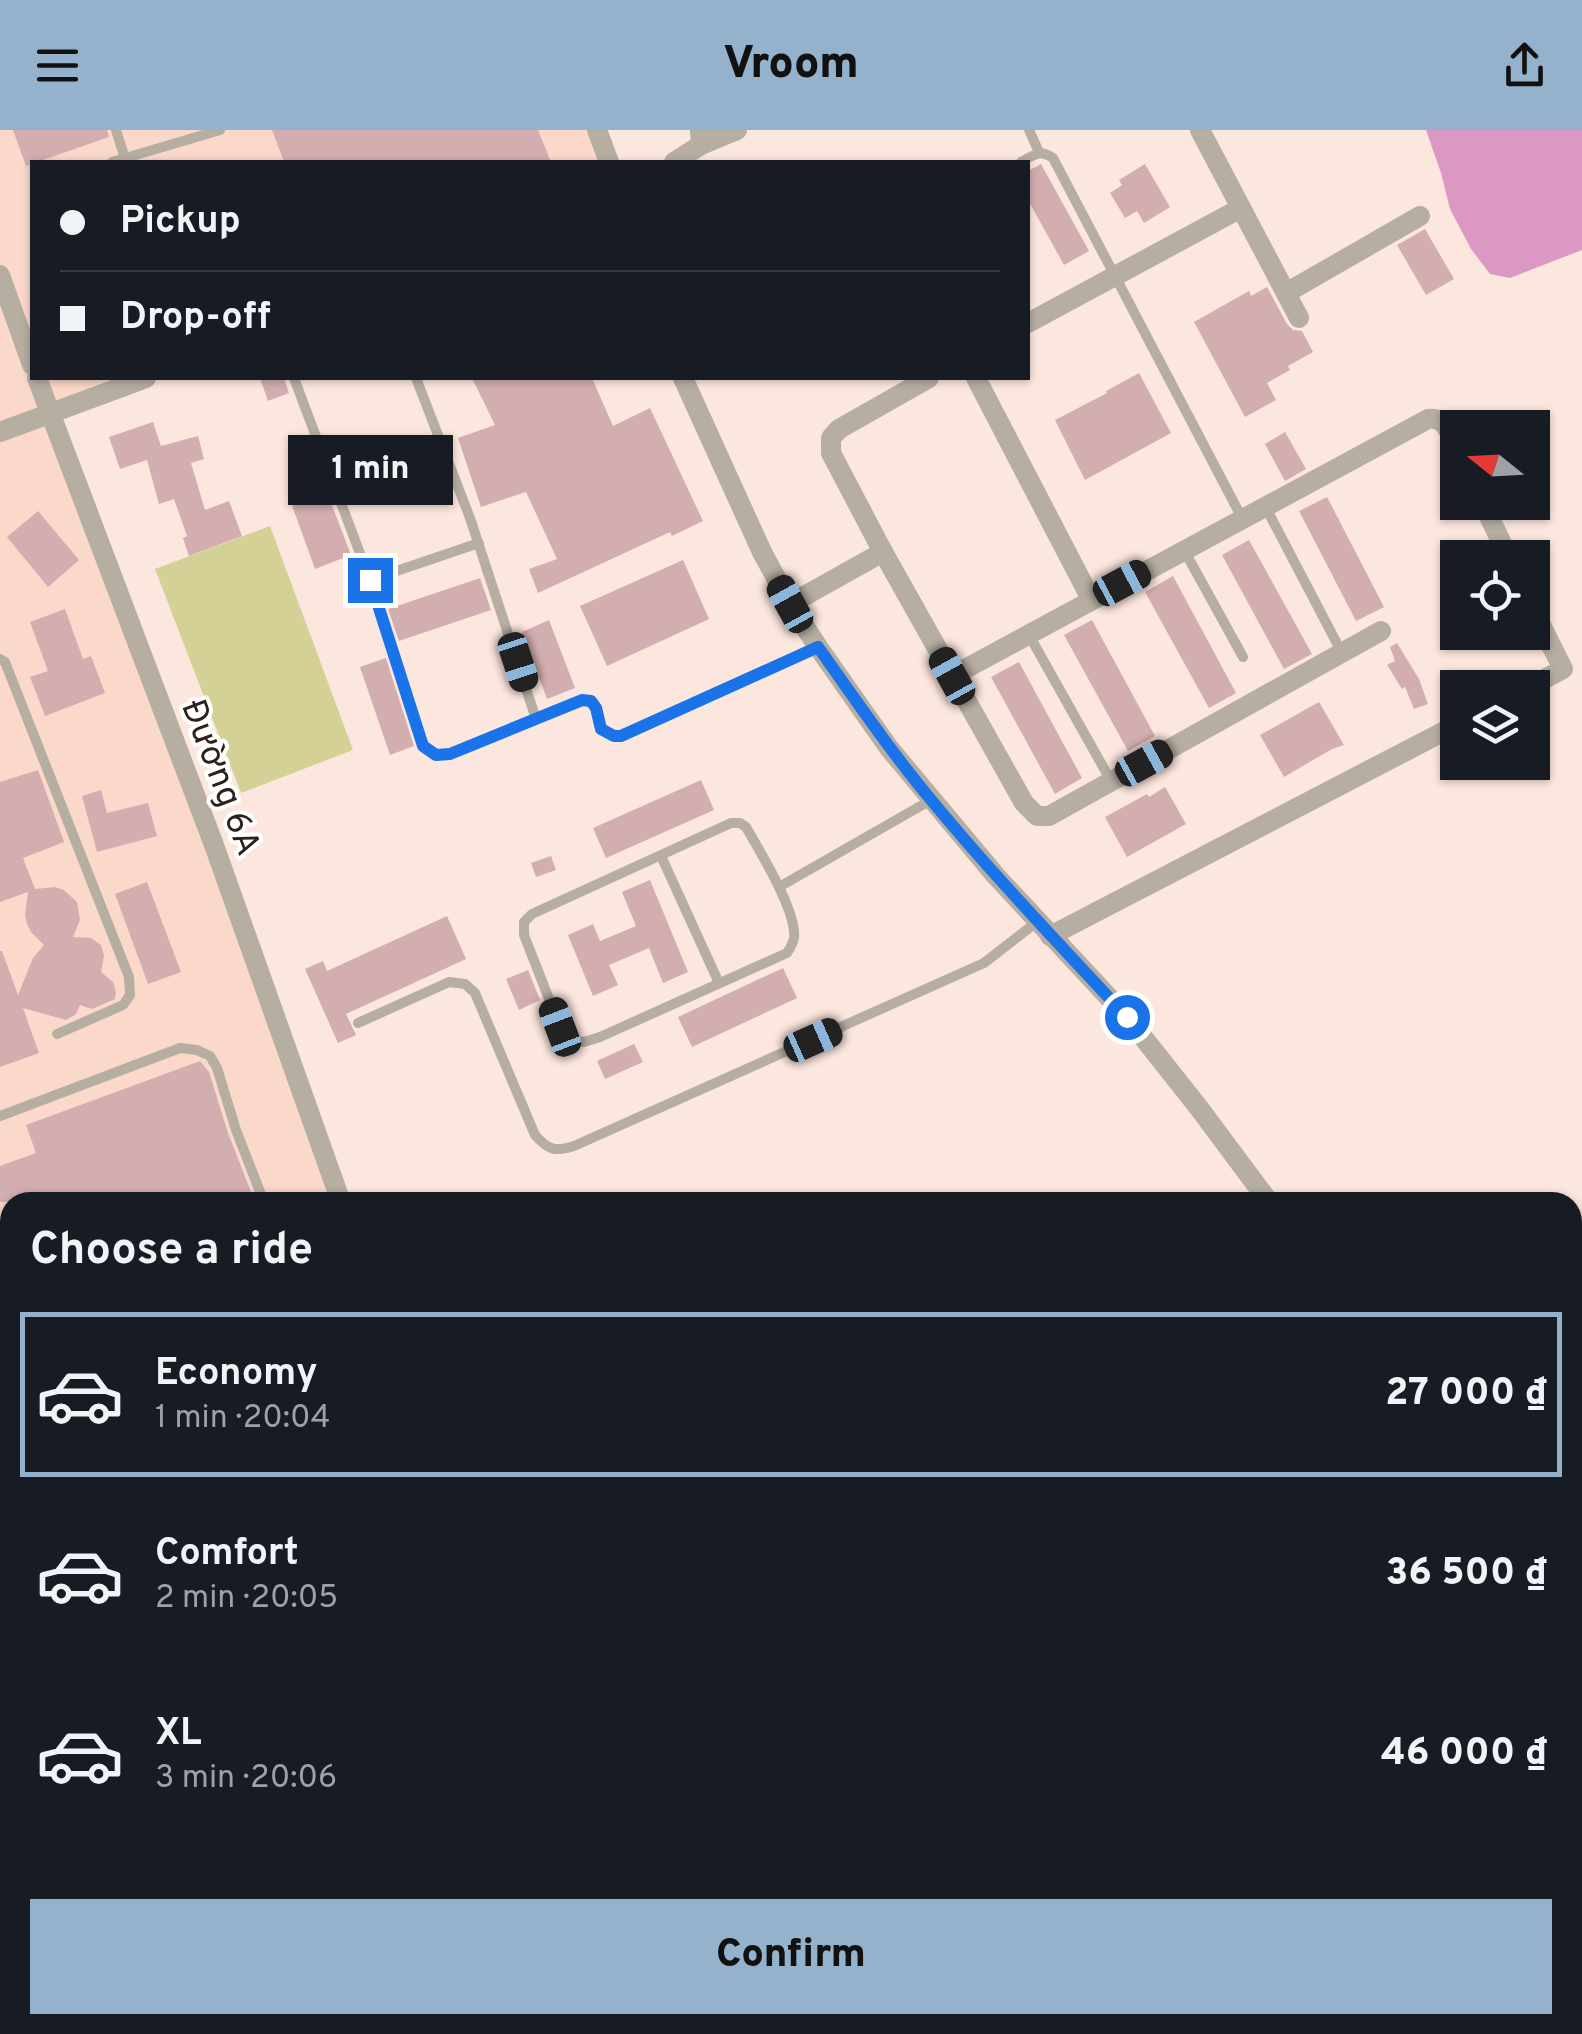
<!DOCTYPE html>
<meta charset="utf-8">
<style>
:root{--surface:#171b24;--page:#242831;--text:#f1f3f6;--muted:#9ea1a6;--line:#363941;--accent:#94b2cc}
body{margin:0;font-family:Overpass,sans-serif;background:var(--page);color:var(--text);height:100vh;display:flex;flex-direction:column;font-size:38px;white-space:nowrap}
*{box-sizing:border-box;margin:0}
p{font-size:32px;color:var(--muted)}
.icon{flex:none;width:55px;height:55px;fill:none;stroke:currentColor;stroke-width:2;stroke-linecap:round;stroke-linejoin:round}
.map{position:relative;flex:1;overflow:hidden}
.panel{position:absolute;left:0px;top:1062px;width:1582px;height:842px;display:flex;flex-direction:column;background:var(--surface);border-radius:30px 30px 0 0;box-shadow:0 2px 8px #0004}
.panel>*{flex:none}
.hud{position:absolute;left:30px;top:30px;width:1000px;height:220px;border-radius:0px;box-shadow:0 2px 8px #0004;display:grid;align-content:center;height:220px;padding:0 30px;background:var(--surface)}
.needle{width:65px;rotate:288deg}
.controls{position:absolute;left:1440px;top:280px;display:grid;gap:20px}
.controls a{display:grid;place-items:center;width:110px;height:110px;border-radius:0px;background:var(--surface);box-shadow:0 2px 8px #0004;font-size:50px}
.end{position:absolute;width:45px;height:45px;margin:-22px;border:12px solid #1a73e8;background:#fff;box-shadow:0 0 0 5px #fff}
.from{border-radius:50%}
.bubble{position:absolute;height:70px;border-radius:0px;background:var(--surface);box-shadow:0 2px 8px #0004;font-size:32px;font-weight:800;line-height:70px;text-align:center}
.car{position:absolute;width:30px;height:60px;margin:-30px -15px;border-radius:12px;box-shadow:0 0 8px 2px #0007;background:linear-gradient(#222 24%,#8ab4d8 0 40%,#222 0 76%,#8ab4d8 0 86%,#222 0)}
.hud b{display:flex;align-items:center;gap:35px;height:95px;font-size:38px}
.hud b+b{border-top:2px solid var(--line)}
.hud i{width:25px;height:25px;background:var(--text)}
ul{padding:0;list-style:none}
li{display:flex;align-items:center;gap:30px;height:165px;margin:0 20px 15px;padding:0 10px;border:5px solid transparent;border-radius:0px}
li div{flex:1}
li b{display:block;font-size:38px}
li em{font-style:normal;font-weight:800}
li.on{border-color:var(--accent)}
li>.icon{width:90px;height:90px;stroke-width:1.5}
h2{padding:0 30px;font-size:45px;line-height:120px}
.primary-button{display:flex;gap:20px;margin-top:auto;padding:20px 30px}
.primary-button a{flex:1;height:115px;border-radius:0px;background:var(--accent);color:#111;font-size:40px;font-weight:800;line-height:115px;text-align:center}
header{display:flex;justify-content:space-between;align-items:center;height:130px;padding:0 30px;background:var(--accent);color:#111;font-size:45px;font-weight:800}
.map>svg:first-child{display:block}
</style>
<header><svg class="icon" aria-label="menu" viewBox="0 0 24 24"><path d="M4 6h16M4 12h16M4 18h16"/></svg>Vroom<svg class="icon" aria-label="share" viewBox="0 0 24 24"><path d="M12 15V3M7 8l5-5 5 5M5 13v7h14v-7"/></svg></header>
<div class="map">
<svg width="1582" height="1904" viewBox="0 0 1582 1904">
<rect width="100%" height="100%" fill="#fce7de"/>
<polygon fill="#fad8ca" points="0,0 589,0 601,32 32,32 32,248 127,248 55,275 203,708 333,1072 10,1072 10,1895 503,1895 504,1904 0,1904"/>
<polygon fill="#d3d196" points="270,396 353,620 241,663 155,439"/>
<polygon fill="#db98c2" points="1426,0 1582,0 1582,120 1510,148 1490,144 1471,119 1450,79 1441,43"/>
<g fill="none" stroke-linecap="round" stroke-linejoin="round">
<g stroke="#db98c2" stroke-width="6">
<polyline points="1572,1570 1582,1559"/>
<polyline points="1268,1904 1276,1895"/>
</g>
</g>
<g fill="#d3aeb1">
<polygon points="13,0 107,0 109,7 26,36"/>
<polygon points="272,0 538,0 551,32 284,32"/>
<polygon points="1041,34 1089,121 1064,135 1028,70 1028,41"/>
<polygon points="1145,34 1170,77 1144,93 1137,81 1125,88 1110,63 1122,55 1119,50"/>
<polygon points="1425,99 1454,149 1426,165 1397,115"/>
<polygon points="1267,157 1287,194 1293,200 1302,201 1313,222 1288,236 1290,240 1267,253 1276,270 1245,287 1194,192 1249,161 1251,166"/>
<polygon points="1139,243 1171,303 1085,350 1055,290 1107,263 1106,261"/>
<polygon points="260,248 284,248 289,263 268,271"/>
<polygon points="472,248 592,248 613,296 650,278 703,391 672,406 670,402 538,463 529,439 557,429 526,362 481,377 458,308 495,295"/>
<polygon points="153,292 161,316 198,306 204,329 191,333 205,380 229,371 242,406 189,426 183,408 187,406 174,369 159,374 147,330 120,339 109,307"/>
<polygon points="1285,302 1306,339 1285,351 1265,314"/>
<polygon points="325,357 351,425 315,439 290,370"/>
<polygon points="1327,367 1384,477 1356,491 1299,381"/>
<polygon points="38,381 79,430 48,457 7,407"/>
<polygon points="1249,410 1312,524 1284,539 1222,425"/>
<polygon points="683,430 709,489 607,536 580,476"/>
<polygon points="1173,446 1236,563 1209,578 1145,462"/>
<polygon points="480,448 491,480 399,511 388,479"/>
<polygon points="65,479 83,529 91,526 105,563 45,586 30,547 48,541 30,492"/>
<polygon points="549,490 575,558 547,569 522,502"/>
<polygon points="1092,490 1155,606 1128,621 1064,505"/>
<polygon points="1397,513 1419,549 1428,574 1414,579 1405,557 1402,559 1387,535 1395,531 1390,517"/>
<polygon points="386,528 414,616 390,625 360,537"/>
<polygon points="1019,532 1082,648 1055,664 991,547"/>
<polygon points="1319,572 1344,615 1332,619 1284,647 1260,605"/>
<polygon points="38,640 64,712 23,728 35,759 55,757 64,760 77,772 80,790 73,807 91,808 101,815 104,826 101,842 113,852 116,862 115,869 92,879 80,875 76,884 66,890 23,878 39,923 0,937 0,821 2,821 18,865 33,828 44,815 31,802 27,794 25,785 28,762 0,772 0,652"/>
<polygon points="701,650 714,680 606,728 593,698"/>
<polygon points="1165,657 1186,694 1127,727 1105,687 1147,664 1149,667"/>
<polygon points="101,660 107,683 148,673 157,706 97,722 82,666"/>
<polygon points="551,726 556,740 536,747 531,733"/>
<polygon points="650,750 688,842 663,853 649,818 609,835 618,855 593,866 568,805 593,794 600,811 636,796 622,762"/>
<polygon points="147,752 181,842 148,854 115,764"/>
<polygon points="447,786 466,829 346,884 356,905 338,913 305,839 323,831 327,841"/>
<polygon points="783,838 797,868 692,917 678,887"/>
<polygon points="528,840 540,870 519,880 506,849"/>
<polygon points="634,914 643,932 605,949 597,931"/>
<polygon points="200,931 209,942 228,1003 255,1072 0,1072 0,1036 36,1023 26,995"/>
</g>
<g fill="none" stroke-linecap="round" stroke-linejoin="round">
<g stroke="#b7aea2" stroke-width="10">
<polyline points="116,0 126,32"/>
<polyline points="1029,0 1039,22"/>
<polyline points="112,32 220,0"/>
<path d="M1021,32c13,-7 19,-13 32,-4l189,360"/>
<polyline points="294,248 370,450 423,616 435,625 450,624 583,571 591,571 597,578 601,599 615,606 621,605 818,517"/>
<polyline points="416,248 470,388 536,589"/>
<polyline points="1265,376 1342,523"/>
<polyline points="1184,420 1243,527"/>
<polyline points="370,450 479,413"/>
<polyline points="1029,505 1111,651"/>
<polyline points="0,529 5,532 129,847 130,865 123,875 57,904"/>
<path d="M731,693h9l6,4c14,25 51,84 48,111 -1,6 -4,10 -7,15l-187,84 -16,5 -10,-1 -14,-14 -36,-92v-13l8,-8z"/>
<polyline points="661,726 719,853"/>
<polyline points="779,757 931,670"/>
<path d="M358,893l91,-41 16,2 10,9 60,142c13,15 20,17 39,11l410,-183 54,-42"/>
<polyline points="0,986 180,918 197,920 210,926 217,938 236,1000 264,1072"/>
<polyline points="0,1278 10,1274"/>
<polyline points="0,1862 10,1882"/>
<polyline points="17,1895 21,1904"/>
<polyline points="466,1895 467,1904"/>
</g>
<g stroke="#b7aea2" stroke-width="20">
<polyline points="597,0 609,32"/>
<polyline points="1200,0 1299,188"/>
<polyline points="701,15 737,0"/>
<polyline points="674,32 701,15 700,0"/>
<polyline points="0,145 32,235"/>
<polyline points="1286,163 1420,86"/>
<polyline points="1028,193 1241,78"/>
<polyline points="37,248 214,715 341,1072"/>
<polyline points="683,248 762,422 790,474 818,517 889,618 996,746 1127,887 1199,978 1269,1072"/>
<polyline points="929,248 839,299 831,308 831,323 883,422 1024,673 1037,686 1049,686 1381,501"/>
<polyline points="976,248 1091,469"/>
<polyline points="0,302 146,248"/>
<polyline points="1482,372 1509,428"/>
<polyline points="790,474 883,422"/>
<path d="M952,546l476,-257c19,-3 22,17 30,32"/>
<polyline points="1528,558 1563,539 1532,477"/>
<polyline points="1050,806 1458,594"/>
<polyline points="1572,1643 1582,1658"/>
<polyline points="510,1895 511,1904"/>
</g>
</g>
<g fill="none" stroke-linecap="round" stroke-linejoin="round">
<path stroke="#1a73e8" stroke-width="12" d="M370,450l53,166 13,9 14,-1 132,-54 9,1 5,7 5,21 13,7h7l197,-89c37,52 73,105 114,154 62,75 129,145 195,216"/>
</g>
<g text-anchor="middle" stroke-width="8" stroke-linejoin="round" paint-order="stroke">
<g font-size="35" fill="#2d211c" stroke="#fff">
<text transform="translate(222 647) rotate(69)" y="12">Đường 6A</text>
</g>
</g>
</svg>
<div class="controls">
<a><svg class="needle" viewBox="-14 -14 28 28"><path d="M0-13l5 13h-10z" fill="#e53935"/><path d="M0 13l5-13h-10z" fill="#9ea1a6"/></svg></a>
<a><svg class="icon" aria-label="locate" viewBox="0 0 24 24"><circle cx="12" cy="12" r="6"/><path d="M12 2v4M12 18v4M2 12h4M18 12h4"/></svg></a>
<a><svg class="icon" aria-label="layers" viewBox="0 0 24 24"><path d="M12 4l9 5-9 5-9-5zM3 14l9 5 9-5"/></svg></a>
</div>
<i class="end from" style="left:1127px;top:887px"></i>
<i class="end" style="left:370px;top:450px"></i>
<div class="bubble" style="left:288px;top:305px;width:165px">1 min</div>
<i class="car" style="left:1122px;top:453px;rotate:62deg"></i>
<i class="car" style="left:790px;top:474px;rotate:331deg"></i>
<i class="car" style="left:518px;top:532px;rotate:162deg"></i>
<i class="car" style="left:952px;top:546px;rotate:331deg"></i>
<i class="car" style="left:1144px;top:633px;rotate:61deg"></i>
<i class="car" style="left:560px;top:897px;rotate:339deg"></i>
<i class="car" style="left:813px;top:910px;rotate:66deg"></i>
<div class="hud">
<b><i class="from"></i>Pickup</b>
<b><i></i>Drop-off</b>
</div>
<section class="panel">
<h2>Choose a ride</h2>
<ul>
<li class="on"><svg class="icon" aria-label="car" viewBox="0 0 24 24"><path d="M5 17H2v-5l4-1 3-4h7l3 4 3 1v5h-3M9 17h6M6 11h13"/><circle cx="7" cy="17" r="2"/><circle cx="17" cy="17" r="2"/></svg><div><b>Economy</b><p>1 min · 20:04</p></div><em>27 000 ₫</em></li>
<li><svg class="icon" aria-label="car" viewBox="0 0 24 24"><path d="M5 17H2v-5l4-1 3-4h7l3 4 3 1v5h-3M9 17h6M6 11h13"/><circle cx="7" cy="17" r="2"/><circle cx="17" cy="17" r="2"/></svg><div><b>Comfort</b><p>2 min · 20:05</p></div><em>36 500 ₫</em></li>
<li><svg class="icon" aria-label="car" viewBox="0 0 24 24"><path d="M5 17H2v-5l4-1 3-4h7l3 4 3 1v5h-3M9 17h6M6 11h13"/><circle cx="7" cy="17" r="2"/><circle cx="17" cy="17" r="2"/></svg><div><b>XL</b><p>3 min · 20:06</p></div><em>46 000 ₫</em></li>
</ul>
<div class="primary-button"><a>Confirm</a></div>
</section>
</div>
